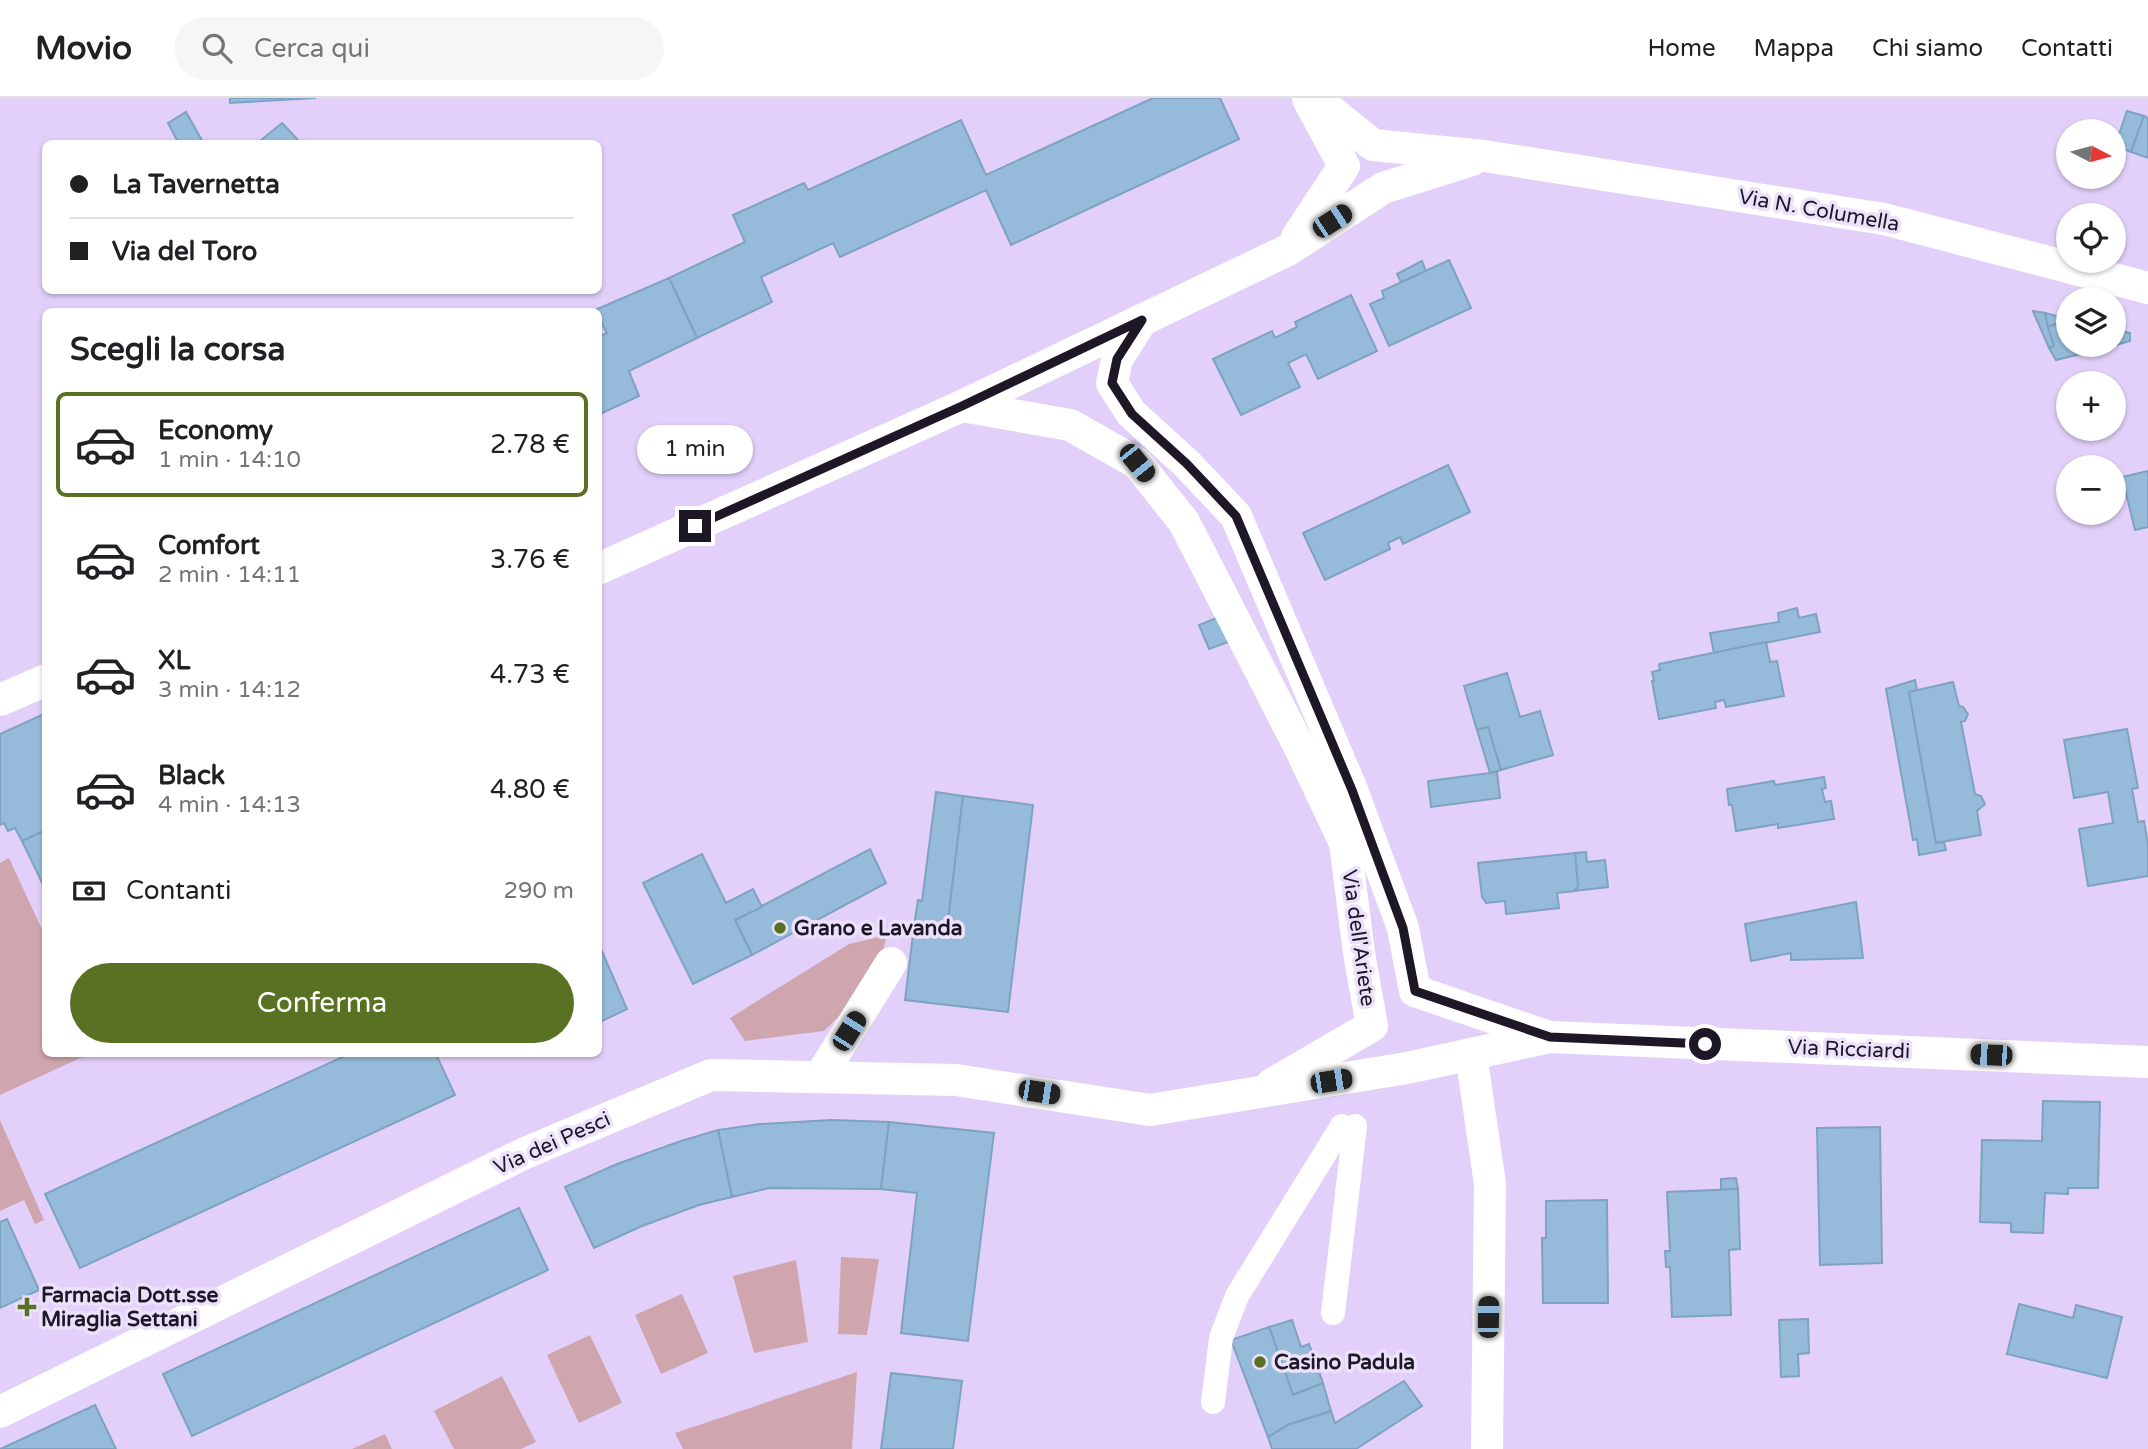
<!DOCTYPE html>
<html lang="it">
<meta charset="utf-8">
<style>
:root{--surface:#fff;--page:#f6f6f6;--text:#202124;--muted:#757577;--line:#e0e0e0;--accent:#597122}
body{margin:0;font-family:"Varela Round",sans-serif;background:var(--page);color:var(--text);height:100vh;display:flex;flex-direction:column;font-size:26px;white-space:nowrap}
*{box-sizing:border-box;margin:0}
p{font-size:23px;color:var(--muted)}
.icon{flex:none;width:38px;height:38px;fill:none;stroke:currentColor;stroke-width:2;stroke-linecap:round;stroke-linejoin:round}
.map{position:relative;flex:1;overflow:hidden}
.details{position:absolute;left:42px;top:210px;width:560px;height:749px;display:flex;flex-direction:column;background:var(--surface);border-radius:10px;box-shadow:0 2px 5px #0004}
.details>*{flex:none}
.top-card{position:absolute;left:42px;top:42px;width:560px;height:154px;border-radius:10px;box-shadow:0 2px 5px #0004;display:grid;align-content:center;height:154px;padding:0 28px;background:var(--surface)}
.needle{width:46px;rotate:96deg}
.tools{position:absolute;left:2056px;top:21px;display:grid;gap:14px}
.tools a{display:grid;place-items:center;width:70px;height:70px;border-radius:50%;background:var(--surface);box-shadow:0 2px 5px #0004;font-size:35px}
.end{position:absolute;width:32px;height:32px;margin:-16px;border:9px solid #1e1726;background:#fff;box-shadow:0 0 0 4px #fff}
.from{border-radius:50%}
.bubble{position:absolute;height:49px;border-radius:24px;background:var(--surface);box-shadow:0 2px 5px #0004;font-size:23px;font-weight:600;line-height:49px;text-align:center}
.car{position:absolute;width:21px;height:42px;margin:-21px -10px;border-radius:9px;box-shadow:0 0 5px 2px #0007;background:linear-gradient(#222 24%,#8ab4d8 0 40%,#222 0 76%,#8ab4d8 0 86%,#222 0)}
.top-card b{display:flex;align-items:center;gap:24px;height:66px;font-size:26px}
.top-card b+b{border-top:2px solid var(--line)}
.top-card i{width:18px;height:18px;background:var(--text)}
ul{padding:0;list-style:none}
li{display:flex;align-items:center;gap:21px;height:105px;margin:0 14px 10px;padding:0 14px;border:4px solid transparent;border-radius:10px}
li div{flex:1}
li b{display:block;font-size:26px}
li em{font-style:normal;font-weight:600}
li.active{border-color:var(--accent)}
li>.icon{width:63px;height:63px;stroke-width:1.5}
h2{padding:0 28px;font-size:32px;line-height:84px}
.pay{display:flex;align-items:center;gap:18px;height:77px;padding:0 28px;font-size:26px}
.pay p{margin-inline-start:auto}
.primary-button{display:flex;gap:14px;margin-top:auto;padding:14px 28px}
.primary-button a{flex:1;height:80px;border-radius:42px;background:var(--accent);color:#fff;font-size:28px;font-weight:600;line-height:80px;text-align:center}
header{display:flex;align-items:center;gap:42px;box-sizing:border-box;height:98px;padding:0 35px;background:var(--surface);border-bottom:2px solid var(--line)}
header strong{font-size:33px}
nav{display:flex;gap:38px;margin-inline-start:auto;font-size:24px}
.search{width:490px;height:63px;background:var(--page);display:flex;align-items:center;gap:18px;box-sizing:border-box;padding:0 24px;border-radius:38px;color:var(--muted);font-size:26px}
.map>svg:first-child{display:block}
</style>
<header>
<strong>Movio</strong>
<div class="search"><svg class="icon" aria-label="search" viewBox="0 0 24 24"><circle cx="10" cy="10" r="6"/><path d="M15 15l6 6"/></svg>Cerca qui</div>
<nav><a>Home</a><a>Mappa</a><a>Chi siamo</a><a>Contatti</a></nav>
</header>
<div class="map">
<svg width="2148" height="1351" viewBox="0 0 2148 1351">
<rect width="100%" height="100%" fill="#e2d0fa"/>
<g fill="#cfa6ae">
<polygon points="9,760 45,838 46,956 89,956 0,997 0,765"/>
<polygon points="887,837 881,860 857,901 824,933 745,943 730,920 849,846"/>
<polygon points="0,1022 44,1122 35,1126 24,1102 0,1113"/>
<polygon points="841,1159 879,1161 867,1237 838,1236"/>
<polygon points="796,1162 808,1244 754,1255 733,1178"/>
<polygon points="682,1196 708,1255 661,1276 635,1217"/>
<polygon points="590,1237 622,1305 579,1325 547,1257"/>
<polygon points="857,1274 852,1351 683,1351 675,1335"/>
<polygon points="502,1278 536,1344 521,1351 454,1351 434,1313"/>
<polygon points="385,1336 392,1351 352,1351"/>
</g>
<g fill="#96bbda" stroke="#7ea2c1" stroke-width="2">
<polygon points="230,0 316,0 230,5"/>
<polygon points="1153,0 1220,0 1239,41 1011,147 986,92 840,159 833,145 761,179 772,204 697,240 669,180 745,144 733,117 804,85 808,92 961,22 986,77"/>
<polygon points="2127,13 2144,18 2131,54 2115,48"/>
<polygon points="186,14 204,46 179,46 168,25"/>
<polygon points="2144,18 2148,20 2148,60 2131,54"/>
<polygon points="282,25 300,44 298,46 263,46 260,43"/>
<polygon points="1449,162 1471,210 1389,248 1370,206 1384,200 1382,193"/>
<polygon points="1422,163 1426,173 1401,184 1397,176"/>
<polygon points="669,180 697,240 629,273 639,298 598,317 598,239 607,235 598,219 598,214 595,212"/>
<polygon points="1351,197 1377,253 1318,281 1306,256 1288,265 1300,289 1241,317 1213,261 1272,233 1275,240 1297,229 1295,224"/>
<polygon points="2033,213 2045,215 2054,248 2049,250"/>
<polygon points="2045,215 2068,221 2068,222 2048,229"/>
<polygon points="2068,222 2068,247 2109,247 2109,249 2056,262 2049,250 2054,248 2048,229"/>
<polygon points="2114,231 2130,235 2130,243 2109,249 2109,247 2114,247"/>
<polygon points="1448,367 1470,414 1403,446 1400,439 1388,445 1390,451 1325,482 1303,435"/>
<polygon points="2148,373 2148,429 2135,432 2122,379"/>
<polygon points="1797,510 1799,520 1816,516 1820,534 1714,555 1710,535 1779,524 1778,515"/>
<polygon points="1221,518 1231,543 1209,551 1199,527"/>
<polygon points="1766,544 1770,564 1777,563 1784,598 1726,609 1724,602 1715,604 1716,610 1659,621 1652,583 1654,583 1652,574 1660,572 1659,566"/>
<polygon points="1507,575 1520,619 1540,613 1553,657 1501,672 1488,629 1477,632 1464,588"/>
<polygon points="1915,582 1917,592 1909,594 1936,745 1944,744 1946,752 1919,757 1917,741 1913,742 1886,591"/>
<polygon points="1953,584 1959,608 1963,609 1968,616 1965,623 1961,624 1975,696 1981,698 1985,706 1977,713 1981,737 1936,745 1909,594"/>
<polygon points="46,615 46,732 22,743 15,730 8,733 4,725 0,727 0,636"/>
<polygon points="1488,629 1501,672 1490,675 1477,632"/>
<polygon points="2127,631 2138,690 2132,691 2138,724 2144,723 2148,747 2148,778 2088,788 2079,731 2113,725 2108,694 2074,700 2064,642"/>
<polygon points="1497,674 1500,700 1431,709 1428,683"/>
<polygon points="1824,679 1826,690 1822,691 1825,704 1831,703 1834,721 1778,730 1778,726 1736,733 1732,707 1729,707 1727,691 1774,683 1775,687"/>
<polygon points="936,694 963,698 947,832 914,828 918,802 922,803"/>
<polygon points="963,698 1033,707 1008,914 905,902 914,828 947,832"/>
<polygon points="46,732 46,793 22,743"/>
<polygon points="870,751 886,785 752,857 735,822"/>
<polygon points="1586,754 1587,764 1605,762 1608,789 1574,793 1578,788 1575,755"/>
<polygon points="1575,755 1578,788 1574,793 1557,795 1559,810 1506,816 1505,803 1486,805 1482,799 1478,765"/>
<polygon points="702,756 726,805 753,791 762,809 735,822 752,857 693,886 643,785"/>
<polygon points="1856,804 1863,860 1791,862 1791,855 1751,863 1745,826"/>
<polygon points="601,851 627,911 598,925 598,853"/>
<polygon points="349,956 436,956 455,997 80,1170 45,1096"/>
<polygon points="2043,1003 2100,1004 2098,1090 2068,1090 2068,1096 2045,1095 2043,1135 2011,1134 2011,1125 1980,1124 1982,1042 2042,1043"/>
<polygon points="831,1022 889,1024 881,1091 769,1090 732,1099 718,1032 760,1026"/>
<polygon points="889,1024 994,1035 968,1243 901,1235 917,1095 881,1091"/>
<polygon points="1880,1029 1882,1165 1820,1167 1817,1030"/>
<polygon points="718,1032 732,1099 699,1107 642,1128 594,1150 565,1089 617,1066 681,1043"/>
<polygon points="1736,1080 1738,1091 1721,1092 1721,1081"/>
<polygon points="1738,1091 1740,1151 1729,1152 1731,1217 1672,1219 1670,1169 1666,1169 1665,1153 1670,1153 1667,1094"/>
<polygon points="1607,1102 1608,1205 1543,1205 1542,1140 1546,1140 1546,1103"/>
<polygon points="519,1110 548,1172 192,1338 163,1276"/>
<polygon points="7,1121 39,1192 0,1210 0,1124"/>
<polygon points="2019,1206 2073,1220 2076,1207 2122,1219 2107,1280 2007,1256"/>
<polygon points="1808,1221 1809,1255 1798,1256 1799,1278 1781,1279 1779,1222"/>
<polygon points="1292,1222 1301,1249 1309,1246 1323,1285 1293,1297 1269,1229"/>
<polygon points="1269,1229 1293,1297 1323,1285 1331,1313 1288,1327 1268,1339 1231,1242"/>
<polygon points="891,1275 962,1283 953,1351 881,1351"/>
<polygon points="1404,1283 1422,1308 1356,1351 1272,1351 1268,1339 1288,1327 1331,1313 1335,1325"/>
<polygon points="95,1307 116,1351 0,1351 7,1348"/>
</g>
<g fill="none" stroke-linecap="round" stroke-linejoin="round">
<g stroke="#fff" stroke-width="24">
<polyline points="1333,1215 1355,1028"/>
<polyline points="1213,1304 1221,1240 1237,1198 1342,1028"/>
</g>
<g stroke="#fff" stroke-width="32">
<polyline points="1315,0 1373,47 1484,58 1884,121 2148,190"/>
<polyline points="1383,90 1472,62"/>
<polyline points="1297,139 1344,68 1308,1"/>
<polyline points="1142,222 1117,261 1112,285 1131,315 1187,366 1236,418 1352,692 1403,830 1415,893 1549,939"/>
<polyline points="962,308 1070,327 1137,365 1184,424 1302,654 1345,745 1359,855 1372,928 1272,986"/>
<polyline points="598,471 962,308 1288,152 1377,94"/>
<polyline points="0,602 46,582"/>
<polyline points="1471,956 1490,1086 1487,1351"/>
<polyline points="820,979 891,865"/>
<polyline points="0,1314 525,1055 711,977 956,982 1150,1012 1407,970 1550,939 2148,964"/>
</g>
</g>
<g fill="none" stroke-linecap="round" stroke-linejoin="round">
<polyline stroke="#1e1726" stroke-width="9" points="695,428 962,308 1142,222 1117,261 1112,285 1132,316 1187,366 1236,418 1352,692 1403,830 1415,893 1550,939 1705,946"/>
</g>
<g fill="#597122" stroke="#ebe1fa" stroke-width="2.5">
<circle cx="780" cy="830" r="7"/>
<path d="M23.5 1198.5h7v7h7v7h-7v7h-7v-7h-7v-7h7z"/>
<circle cx="1260" cy="1264" r="7"/>
</g>
<g text-anchor="middle" stroke-width="7" stroke-linejoin="round" paint-order="stroke">
<g font-size="21" fill="#1e1726" stroke="#ebe1fa">
<text transform="translate(1819 112) rotate(10)" y="7">Via N. Columella</text>
<text transform="translate(1359 840) rotate(82)" y="7">Via dell'Ariete</text>
<text transform="translate(1849 951) rotate(2)" y="7">Via Ricciardi</text>
<text transform="translate(552 1045) rotate(-24)" y="7">Via dei Pesci</text>
</g>
<g font-size="21" font-weight="bold" fill="#1e1726" stroke="#ebe1fa" text-anchor="start">
<text x="794" y="837">Grano e Lavanda</text>
<text x="41" y="1204">Farmacia Dott.sse<tspan x="41" dy="24">Miraglia Settani</tspan></text>
<text x="1274" y="1271">Casino Padula</text>
</g>
</g>
</svg>
<div class="tools">
<a><svg class="needle" viewBox="-14 -14 28 28"><path d="M0-13l5 13h-10z" fill="#e53935"/><path d="M0 13l5-13h-10z" fill="#757577"/></svg></a>
<a><svg class="icon" aria-label="locate" viewBox="0 0 24 24"><circle cx="12" cy="12" r="6"/><path d="M12 2v4M12 18v4M2 12h4M18 12h4"/></svg></a>
<a><svg class="icon" aria-label="layers" viewBox="0 0 24 24"><path d="M12 4l9 5-9 5-9-5zM3 14l9 5 9-5"/></svg></a>
<a>+</a>
<a>−</a>
</div>
<i class="end from" style="left:1705px;top:946px"></i>
<i class="end" style="left:695px;top:428px"></i>
<div class="bubble" style="left:637px;top:327px;width:116px">1 min</div>
<i class="car" style="left:1332px;top:123px;rotate:57deg"></i>
<i class="car" style="left:1137px;top:365px;rotate:141deg"></i>
<i class="car" style="left:849px;top:933px;rotate:32deg"></i>
<i class="car" style="left:1991px;top:957px;rotate:272deg"></i>
<i class="car" style="left:1331px;top:983px;rotate:81deg"></i>
<i class="car" style="left:1039px;top:994px;rotate:99deg"></i>
<i class="car" style="left:1488px;top:1219px;rotate:1deg"></i>
<div class="top-card">
<b><i class="from"></i>La Tavernetta</b>
<b><i></i>Via del Toro</b>
</div>
<section class="details">
<h2>Scegli la corsa</h2>
<ul>
<li class="active"><svg class="icon" aria-label="car" viewBox="0 0 24 24"><path d="M5 17H2v-5l4-1 3-4h7l3 4 3 1v5h-3M9 17h6M6 11h13"/><circle cx="7" cy="17" r="2"/><circle cx="17" cy="17" r="2"/></svg><div><b>Economy</b><p>1 min · 14:10</p></div><em>2.78 €</em></li>
<li><svg class="icon" aria-label="car" viewBox="0 0 24 24"><path d="M5 17H2v-5l4-1 3-4h7l3 4 3 1v5h-3M9 17h6M6 11h13"/><circle cx="7" cy="17" r="2"/><circle cx="17" cy="17" r="2"/></svg><div><b>Comfort</b><p>2 min · 14:11</p></div><em>3.76 €</em></li>
<li><svg class="icon" aria-label="car" viewBox="0 0 24 24"><path d="M5 17H2v-5l4-1 3-4h7l3 4 3 1v5h-3M9 17h6M6 11h13"/><circle cx="7" cy="17" r="2"/><circle cx="17" cy="17" r="2"/></svg><div><b>XL</b><p>3 min · 14:12</p></div><em>4.73 €</em></li>
<li><svg class="icon" aria-label="car" viewBox="0 0 24 24"><path d="M5 17H2v-5l4-1 3-4h7l3 4 3 1v5h-3M9 17h6M6 11h13"/><circle cx="7" cy="17" r="2"/><circle cx="17" cy="17" r="2"/></svg><div><b>Black</b><p>4 min · 14:13</p></div><em>4.80 €</em></li>
</ul>
<div class="pay"><svg class="icon" aria-label="cash" viewBox="0 0 24 24"><path d="M3 7h18v10H3z"/><circle cx="12" cy="12" r="2"/></svg>Contanti<p>290 m</p></div>
<div class="primary-button"><a>Conferma</a></div>
</section>
</div>
